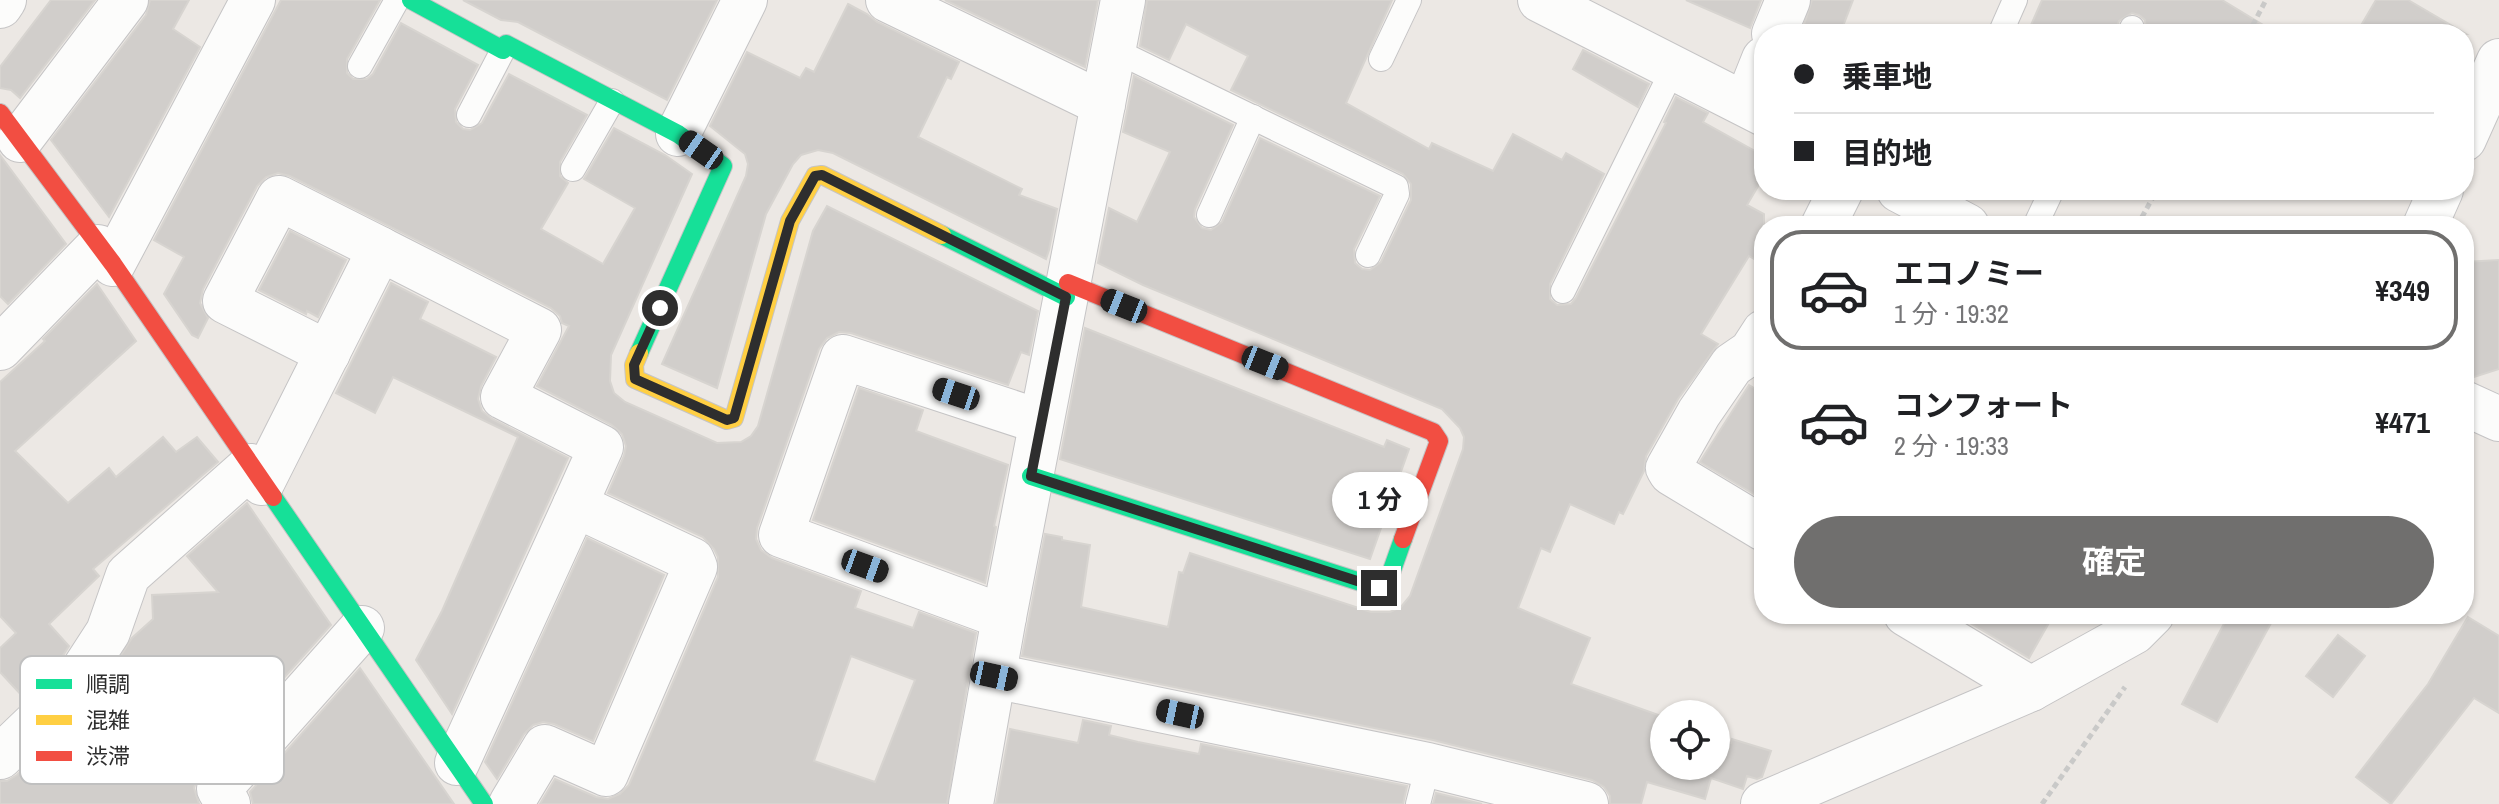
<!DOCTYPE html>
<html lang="ja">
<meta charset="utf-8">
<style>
:root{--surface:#fff;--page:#f6f6f6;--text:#202124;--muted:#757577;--line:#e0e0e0;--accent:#706f6e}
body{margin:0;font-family:"Archivo Narrow","Noto Sans JP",sans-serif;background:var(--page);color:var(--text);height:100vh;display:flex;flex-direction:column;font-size:30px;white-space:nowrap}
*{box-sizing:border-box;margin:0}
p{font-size:26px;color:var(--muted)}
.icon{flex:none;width:44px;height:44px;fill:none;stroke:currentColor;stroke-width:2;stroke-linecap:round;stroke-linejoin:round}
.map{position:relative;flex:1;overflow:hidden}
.details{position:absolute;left:1754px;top:216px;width:720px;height:408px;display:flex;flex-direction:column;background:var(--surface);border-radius:32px;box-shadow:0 2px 6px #0004}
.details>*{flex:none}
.guide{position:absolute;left:1754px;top:24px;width:720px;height:176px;border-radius:32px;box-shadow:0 2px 6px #0004;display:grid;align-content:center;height:176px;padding:0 40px;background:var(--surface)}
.controls{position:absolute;left:1650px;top:700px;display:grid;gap:16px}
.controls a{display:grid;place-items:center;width:80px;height:80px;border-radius:50%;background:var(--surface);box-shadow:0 2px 6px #0004;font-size:40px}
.end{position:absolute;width:36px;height:36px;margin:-18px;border:10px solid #2e2e2e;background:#fff;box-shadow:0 0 0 4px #fff}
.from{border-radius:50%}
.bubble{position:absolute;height:56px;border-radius:28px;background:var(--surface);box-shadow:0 2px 6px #0004;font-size:26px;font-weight:700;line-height:56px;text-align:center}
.car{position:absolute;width:24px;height:48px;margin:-24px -12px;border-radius:10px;box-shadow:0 0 6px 2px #0007;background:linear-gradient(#222 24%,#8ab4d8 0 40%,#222 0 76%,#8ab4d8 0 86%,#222 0)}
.guide b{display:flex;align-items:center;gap:28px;height:76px;font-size:30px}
.guide b+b{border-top:2px solid var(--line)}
.guide i{width:20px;height:20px;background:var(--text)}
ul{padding:14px 0 0;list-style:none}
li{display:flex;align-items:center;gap:24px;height:120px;margin:0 16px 12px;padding:0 24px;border:4px solid transparent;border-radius:32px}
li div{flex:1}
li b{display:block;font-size:30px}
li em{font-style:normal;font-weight:700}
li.selected{border-color:var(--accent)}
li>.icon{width:72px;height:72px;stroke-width:1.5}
.primary-button{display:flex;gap:16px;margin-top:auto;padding:16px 40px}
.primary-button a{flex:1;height:92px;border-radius:48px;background:var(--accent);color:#fff;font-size:32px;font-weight:700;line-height:92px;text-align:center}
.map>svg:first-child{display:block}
</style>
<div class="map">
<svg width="2499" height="804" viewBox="0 0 2499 804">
<rect width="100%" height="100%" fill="#ece8e4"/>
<g fill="#d1cecb" stroke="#d7d4d0" stroke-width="2" fill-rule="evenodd">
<polygon points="51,0 95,0 20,98 11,90 0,88 0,67"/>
<polygon points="150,0 189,0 173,29 200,47 109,217 51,140 146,15"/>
<path d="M281,0h99l-33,59v14l6,6h14l6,-5 28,-51 77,42 -23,44 1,13 7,7 7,1 12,-7 27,-49 78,41 -27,47v14l8,7 -27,46 62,35 32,-56 -51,-29 30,-51 51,27 27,19 -81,181 -1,26 4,12 11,9 92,41 24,-1 10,-6 7,-10 55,-195 14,-25 211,105 -9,44 -8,-3 -13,33 -157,-52 -12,-1 -12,6 -8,11 -62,179 -1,11 5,11 11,8 89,33 -6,17 58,20 6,-16 57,21 -29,171h-407l15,-25 41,18 12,2 12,-5 9,-9 89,-208v-20l-4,-8 -11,-12 -95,-44 16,-37 2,-10 -4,-12 -10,-9 -75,-39 32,-60 -7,-3 -2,-7 -9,-8 -261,-132 -12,-3 -12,4 -9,9 -54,103 -3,14 8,15 -10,20 -6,-3 -28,-41 20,-37 -30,-17zM851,656l64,24 -40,102 -61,-21z"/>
<polygon points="463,0 717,0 667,100 518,22 501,20"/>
<polygon points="945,0 1098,0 1085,67 1059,55"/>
<polygon points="1147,0 1392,0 1346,103 1429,149 1432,143 1493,171 1513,134 1562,160 1566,153 1604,174 1550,284 1550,299 1557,305 1571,304 1576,298 1666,123 1664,122 1676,97 1708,113 1703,122 1764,156 1764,176 1747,205 1764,214 1764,265 1749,256 1701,334 1718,344 1678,399 1646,456 1644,471 1623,514 1619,512 1614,524 1570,504 1550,552 1541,548 1518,608 1590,638 1571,684 1664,717 1664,766 1716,766 1716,738 1731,743 1732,739 1771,751 1762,777 1757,779 1747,776 1743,789 1711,778 1705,799 1647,782 1641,804 1610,804 1610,796 1604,787 1592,780 1433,740 1022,656 1045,534 1062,537 1062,540 1090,545 1081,607 1168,627 1179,572 1183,573 1190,553 1371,612 1390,612 1401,607 1410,596 1463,449 1464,437 1460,428 1442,409 1143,285 1098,263 1109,208 1137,222 1170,152 1123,132 1134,76 1233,125 1195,209 1194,217 1202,228 1211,230 1222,222 1260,138 1380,196 1354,249 1355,263 1362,269 1370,270 1381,262 1411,200 1411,184 1403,174 1231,90 1248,56 1186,24 1169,60 1140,46"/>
<polygon points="1686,0 1761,0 1750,28"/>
<polygon points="1812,0 1853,0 1840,34 1801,34"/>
<polygon points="2042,0 2222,0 2278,34 2146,34 2145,20 2139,15 2132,13 2119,21 2114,34 2027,34"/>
<polygon points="2376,0 2408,0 2466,34 2356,34"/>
<polygon points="848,4 867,14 877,22 959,62 951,79 947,77 918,137 1022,189 1019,195 1057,209 1049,250 1046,259 833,153 818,150 801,155 793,164 766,214 717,388 662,364 746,176 748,164 745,154 710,126 747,52 800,78 806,68 814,72"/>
<polygon points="1583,50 1649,84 1638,107 1573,69"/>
<polygon points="0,155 66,244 8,304 0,296"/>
<polygon points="290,231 346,260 318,317 307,311 306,314 259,290"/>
<polygon points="2499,260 2499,369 2468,379 2468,362 2464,360 2464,262"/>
<polygon points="391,283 428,302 420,319 496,357 481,386 478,399 482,411 492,419 568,458 452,714 416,660 442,611 518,437 393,377 375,413 336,393"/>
<polygon points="97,284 136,341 15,451 68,503 109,468 116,477 163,437 176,452 197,437 218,462 93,569 99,576 49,624 69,646 52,673 25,699 0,672 0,648 16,633 0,616 0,382 45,341 43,339"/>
<polygon points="1085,328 1384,447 1387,440 1409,449 1370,559 1060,459"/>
<polygon points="1749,385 1764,394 1764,500 1700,462"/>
<polygon points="859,388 923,410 916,431 1008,465 994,526 996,527 985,583 813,520"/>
<polygon points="247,503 331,625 200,772 194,788 199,804 0,804 0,781 7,781 17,775 88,707 132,638 153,619 152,595 218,592 187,556"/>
<polygon points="587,538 664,575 593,741 554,724 543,722 533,725 524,734 497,779 485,762"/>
<polygon points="1955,614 2054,614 2029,658"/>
<polygon points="2229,614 2276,614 2217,722 2182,704"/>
<polygon points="2468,617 2499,636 2499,713 2474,698 2391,804 2356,777 2428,684"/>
<polygon points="2338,635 2365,656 2333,697 2306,676"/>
<polygon points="360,668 454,804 253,804 250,792"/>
<polygon points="1083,720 1111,726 1109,735 1138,742 1199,754 1201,744 1407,786 1403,804 996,804 1010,729 1078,743"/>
<polygon points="1436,793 1482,804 1433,804"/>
</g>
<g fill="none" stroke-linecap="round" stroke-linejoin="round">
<defs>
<g id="lane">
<polyline points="2000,34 2015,0"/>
<polyline points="2129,34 2132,28"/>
<polyline points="1114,50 1396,187 1397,194 1368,255"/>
<polyline points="1381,59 1409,0"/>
<polyline points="360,66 397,0"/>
<polyline points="469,115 503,50"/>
<polyline points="573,169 612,101"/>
<polyline points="1209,215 1253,117"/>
<polyline points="2035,226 2052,190"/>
<polyline points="1563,291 1674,67"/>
<polyline points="1418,804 1428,765"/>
</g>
<g id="street">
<polyline points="888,0 1103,104"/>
<polyline points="1540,0 1764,114"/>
<polyline points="0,6 4,0"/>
<polyline points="1774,34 1788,0"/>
<polyline points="1746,104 1764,59"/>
<polyline points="678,134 745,0"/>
<polyline points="2464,139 2499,61"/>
<polyline points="20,140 126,0"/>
<polyline points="1899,190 1967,226"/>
<polyline points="1823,226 1841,190"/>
<polyline points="2425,226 2441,190"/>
<polyline points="113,264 253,0"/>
<polyline points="1764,332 1751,352 1732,365 1699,413 1668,468 1671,473 1764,529"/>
<polyline points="0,348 98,247"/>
<polyline points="328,353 225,301 279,198 380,249"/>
<polyline points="2464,403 2499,419"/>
<polyline points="262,483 380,249 539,330 503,397 601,447 575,505"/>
<polyline points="1906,614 2031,689"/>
<polyline points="1004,617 781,535 843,357 1041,422"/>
<polyline points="994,676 1428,765 1586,804"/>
<polyline points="0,757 71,689 108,632 128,575 251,466"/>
<polyline points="457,763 575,505 692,560 695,567 606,774 545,747 511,804"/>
<polyline points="228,804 219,789 362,628"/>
<polyline points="971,804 1004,617 1123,0"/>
<polyline points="1763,804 2031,689 2134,632 2152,614"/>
</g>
<g id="fast">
<polyline points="411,0 503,50 506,44 678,134 723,166 639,353"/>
<polyline points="942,235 1066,297"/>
<polyline points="1031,476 1379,588 1386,587 1403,539"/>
<polyline points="273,497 484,804"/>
</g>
<polyline id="slow" points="639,353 634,365 635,379 727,420 734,418 790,221 815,176 822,175 942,235"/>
<g id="jam">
<polyline points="0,113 113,264 273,497"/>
<polyline points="1068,283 1433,432 1439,441 1403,539"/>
</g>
</defs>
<use href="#lane" stroke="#c5c4c5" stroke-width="26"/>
<use href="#street" stroke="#c5c4c5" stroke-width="46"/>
<use href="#fast" stroke="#c5c4c5" stroke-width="20"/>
<use href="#slow" stroke="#c5c4c5" stroke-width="20"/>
<use href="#jam" stroke="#c5c4c5" stroke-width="20"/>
<g stroke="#c9c9c8" stroke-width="5" stroke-dasharray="6 4" stroke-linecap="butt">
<polyline points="2248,34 2266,0"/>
<polyline points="2137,226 2157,190"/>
<polyline points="2042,804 2125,687"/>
</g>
<use href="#lane" stroke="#fcfcfb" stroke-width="24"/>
<use href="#street" stroke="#fcfcfb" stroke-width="44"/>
<use href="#fast" stroke="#16e098" stroke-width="18"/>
<use href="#slow" stroke="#ffcf43" stroke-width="18"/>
<use href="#jam" stroke="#f24e42" stroke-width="18"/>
</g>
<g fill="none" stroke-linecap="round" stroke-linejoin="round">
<polyline stroke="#2e2e2e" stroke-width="10" points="660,308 634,365 635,379 727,420 734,418 790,221 815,176 822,175 1066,297 1031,476 1379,588"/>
</g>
<rect x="20" y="656" width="264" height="128" rx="12" fill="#fff" stroke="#c0c0c0" stroke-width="2"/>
<rect x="36" y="679" width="36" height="10" fill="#16e098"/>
<rect x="36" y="715" width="36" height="10" fill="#ffcf43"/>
<rect x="36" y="751" width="36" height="10" fill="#f24e42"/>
<g font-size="22" fill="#2e2e2e">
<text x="86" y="692">順調</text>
<text x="86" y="728">混雑</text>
<text x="86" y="764">渋滞</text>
</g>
</svg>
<div class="controls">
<a><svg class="icon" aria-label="locate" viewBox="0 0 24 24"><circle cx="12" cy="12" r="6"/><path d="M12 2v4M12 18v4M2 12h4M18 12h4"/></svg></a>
</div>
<i class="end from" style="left:660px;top:308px"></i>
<i class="end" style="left:1379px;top:588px"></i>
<div class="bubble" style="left:1332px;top:472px;width:96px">1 分</div>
<i class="car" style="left:701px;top:150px;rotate:305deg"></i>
<i class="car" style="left:1124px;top:306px;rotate:292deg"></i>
<i class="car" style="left:1265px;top:363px;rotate:112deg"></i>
<i class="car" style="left:956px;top:394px;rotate:288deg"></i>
<i class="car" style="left:865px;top:566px;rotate:110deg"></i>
<i class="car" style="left:994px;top:676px;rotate:102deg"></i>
<i class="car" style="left:1180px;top:714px;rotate:282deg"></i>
<div class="guide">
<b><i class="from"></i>乗車地</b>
<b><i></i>目的地</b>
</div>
<section class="details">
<ul>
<li class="selected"><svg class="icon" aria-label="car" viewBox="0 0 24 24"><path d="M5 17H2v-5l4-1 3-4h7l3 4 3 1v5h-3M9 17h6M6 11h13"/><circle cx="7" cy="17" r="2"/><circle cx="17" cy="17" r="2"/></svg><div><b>エコノミー</b><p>1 分 · 19:32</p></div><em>¥349</em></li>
<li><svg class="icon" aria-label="car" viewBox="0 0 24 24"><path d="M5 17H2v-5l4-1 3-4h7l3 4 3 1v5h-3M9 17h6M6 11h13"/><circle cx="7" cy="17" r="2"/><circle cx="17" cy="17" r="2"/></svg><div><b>コンフォート</b><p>2 分 · 19:33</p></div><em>¥471</em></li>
</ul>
<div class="primary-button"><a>確定</a></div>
</section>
</div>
